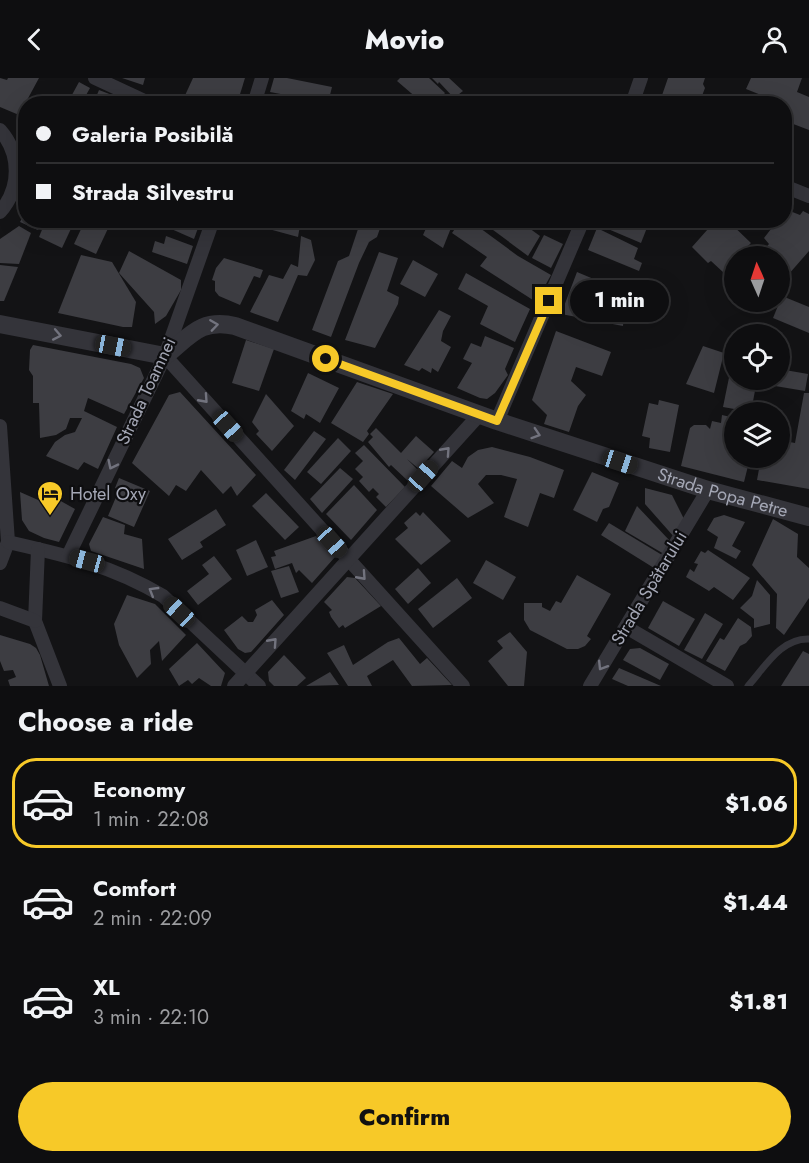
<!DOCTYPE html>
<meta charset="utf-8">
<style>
:root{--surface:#0e0e10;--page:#171719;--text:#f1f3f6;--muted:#9b9c9f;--line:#2e2e30;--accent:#f7c928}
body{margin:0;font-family:Jost,sans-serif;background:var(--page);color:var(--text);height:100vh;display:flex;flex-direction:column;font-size:22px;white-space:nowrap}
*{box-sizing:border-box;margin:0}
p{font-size:20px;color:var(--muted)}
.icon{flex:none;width:33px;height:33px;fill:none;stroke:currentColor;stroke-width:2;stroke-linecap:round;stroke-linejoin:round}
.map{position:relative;height:608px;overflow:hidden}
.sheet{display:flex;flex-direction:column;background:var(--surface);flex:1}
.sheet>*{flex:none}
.guide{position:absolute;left:18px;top:18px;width:774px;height:132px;border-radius:24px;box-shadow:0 6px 24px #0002,0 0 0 2px var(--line);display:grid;align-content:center;height:132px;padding:0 18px;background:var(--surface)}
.needle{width:39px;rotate:357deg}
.fabs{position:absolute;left:724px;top:168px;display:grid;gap:12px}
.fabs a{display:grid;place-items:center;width:66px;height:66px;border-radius:50%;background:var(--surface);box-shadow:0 6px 24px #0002,0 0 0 2px var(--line);font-size:30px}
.end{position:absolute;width:27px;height:27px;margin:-14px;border:8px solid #f7c928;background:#111;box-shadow:0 0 0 3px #111}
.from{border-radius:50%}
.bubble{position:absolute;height:42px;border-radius:21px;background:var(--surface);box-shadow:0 6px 24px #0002,0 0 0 2px var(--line);font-size:20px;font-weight:800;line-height:42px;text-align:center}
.car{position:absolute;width:18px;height:36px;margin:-18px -9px;border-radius:8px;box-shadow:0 0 4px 2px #0007;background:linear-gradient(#222 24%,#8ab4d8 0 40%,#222 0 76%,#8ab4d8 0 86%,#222 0)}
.guide b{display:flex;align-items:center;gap:21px;height:57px;font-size:22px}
.guide b+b{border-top:2px solid var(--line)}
.guide i{width:15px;height:15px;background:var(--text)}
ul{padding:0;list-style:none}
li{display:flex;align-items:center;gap:18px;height:90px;margin:0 12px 9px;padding:0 6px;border:3px solid transparent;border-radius:24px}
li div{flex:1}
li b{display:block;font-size:22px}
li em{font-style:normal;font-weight:800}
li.on{border-color:var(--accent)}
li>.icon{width:54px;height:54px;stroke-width:1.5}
h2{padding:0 18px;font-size:27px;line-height:72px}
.primary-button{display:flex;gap:12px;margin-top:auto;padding:12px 18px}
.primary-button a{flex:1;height:69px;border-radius:36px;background:var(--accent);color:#111;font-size:24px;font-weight:800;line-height:69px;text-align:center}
header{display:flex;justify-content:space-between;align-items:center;height:78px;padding:0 18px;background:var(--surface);font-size:27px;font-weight:800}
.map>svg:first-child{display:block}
</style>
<header><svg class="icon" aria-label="back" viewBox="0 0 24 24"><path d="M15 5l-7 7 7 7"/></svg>Movio<svg class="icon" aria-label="person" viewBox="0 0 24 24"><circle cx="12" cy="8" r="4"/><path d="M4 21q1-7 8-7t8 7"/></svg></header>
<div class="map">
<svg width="809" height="608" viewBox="0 0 809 608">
<rect width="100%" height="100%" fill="#131315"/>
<g fill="#3d3d42">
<polygon points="0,0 7,2 8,0 39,0 19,37 0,29"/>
<polygon points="122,0 145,0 143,7"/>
<polygon points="193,0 245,0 237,26 186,26 182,24"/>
<polygon points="274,0 287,0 332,9 328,25 270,14"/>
<polygon points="400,0 429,0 445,15 436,26 430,26 421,18 418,21 397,3"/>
<polygon points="432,0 449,0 463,13 454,20 439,4 438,6"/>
<polygon points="668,0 705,0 703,6 705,10 700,23 706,26 659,26"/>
<polygon points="751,0 802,0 797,14 809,19 809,52 788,44 784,53 784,26 757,26 761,17 746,11"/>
<polygon points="79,4 90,10 85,19 94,24 99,12 112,17 108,26 67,26"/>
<polygon points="532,16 548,26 526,26"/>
<polygon points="114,17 133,26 110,26"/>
<polygon points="26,132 26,142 43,142 38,152 20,144"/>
<polygon points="790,133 800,137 803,133 809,136 809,173 788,197 780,190 780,178 767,178 762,174 769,166 764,160 778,142 784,142 784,134"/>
<polygon points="46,142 75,142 62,170 39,159"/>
<polygon points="92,142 112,142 96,176 74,166 82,149 88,152"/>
<polygon points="151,142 201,142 194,161"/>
<polygon points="236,142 301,142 298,159"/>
<polygon points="361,142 383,142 377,159 369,164 359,185 331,259 312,252 338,183 349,178"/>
<polygon points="436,142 446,142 448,144 446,147 451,150 443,170 423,157 428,146 433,149"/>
<polygon points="461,142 469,142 518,178 551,197 536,224 480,188 487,179 452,155"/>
<polygon points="493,142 518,142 540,158 528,178 489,149"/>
<polygon points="603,142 650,142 641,165 601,148"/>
<polygon points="716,142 727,142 751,165 738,178 735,178 735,182 724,195 711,183 708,185 692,169"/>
<polygon points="19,148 31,155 19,186 0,185 0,161"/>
<polygon points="597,150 638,170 634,181 642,185 639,193 588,172"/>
<polygon points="544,157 563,166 551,190 532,180"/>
<polygon points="166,158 193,168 187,186 152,174 155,163 164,166"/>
<polygon points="301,158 311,162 315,182 307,198 298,197 278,244 250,234 269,197 283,201 291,186 298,189"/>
<polygon points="129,173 181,202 181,212 166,238 155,246 154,234 119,195"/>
<polygon points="379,174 398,180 387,213 399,219 398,226 375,270 345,262"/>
<polygon points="81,177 112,184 136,224 132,249 123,249 58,235"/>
<polygon points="224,180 263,192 260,200 254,198 240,227 219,218 215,213 215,203 212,202 216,190"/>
<polygon points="413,182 438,196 425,219 400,206"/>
<polygon points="0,187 18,189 4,223 0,223"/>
<polygon points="577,194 622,213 616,227 589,217 584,229 624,236 623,248 561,236"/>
<polygon points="466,195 530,231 515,264 480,246 488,228 458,211"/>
<polygon points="782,218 809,229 809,255 773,240"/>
<polygon points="439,232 451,238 443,253 441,263 451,269 438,294 432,290 431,295 422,290 419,293 404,287"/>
<polygon points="556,253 611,274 602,298 576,289 571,303 586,317 578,328 569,354 544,346 547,337 532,322"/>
<polygon points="485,258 514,270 505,291 508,297 495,315 487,321 480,320 457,310 472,285 463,281 471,265 481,269"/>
<polygon points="246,262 274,271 259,313 232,305"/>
<polygon points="780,265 787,266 783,288 785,292 808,296 805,313 763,306 764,302 780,302"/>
<polygon points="33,267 131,286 140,290 144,300 124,336 88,320 84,333 117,349 98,391 84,384 78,392 46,378 55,364 65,357 75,354 82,340 70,340 66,351 56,357 40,360 39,325 33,325 33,298 29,292 30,272"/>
<polygon points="703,268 724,275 714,315 686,306"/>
<polygon points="734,275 735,302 757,302 751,334 723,329"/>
<polygon points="308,295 339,310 320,345 306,336 304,341 291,333"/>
<polygon points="357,304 393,316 367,353 369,356 363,364 331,345"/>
<polygon points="180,314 256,397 237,418 231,408 223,416 201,392 186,413 176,407 169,418 132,385 169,317"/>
<polygon points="804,315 809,315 809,411 757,402 761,380 780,380 780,362 795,365"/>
<polygon points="266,316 294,348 272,373 256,356 259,353 252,344"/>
<polygon points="659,322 679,327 670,374 649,370 650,360 642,358 649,325 658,327"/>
<polygon points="722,337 735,340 735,380 750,380 744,404 681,388 690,350 694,347 706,347 710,351 712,343 721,345"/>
<polygon points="376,350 401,375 416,358 434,374 419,391 407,381 419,393 408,403 391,387 389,389 368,364 373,359 370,356"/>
<polygon points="314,353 326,361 295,402 284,392"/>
<polygon points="338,360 351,373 321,406 307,394"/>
<polygon points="364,367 405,409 386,429 376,419 379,416 373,410 369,414 359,403 363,399 355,391 363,383 355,375"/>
<polygon points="492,369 530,379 564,392 554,420 540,415 528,449 504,439 517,401 501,397 486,397 478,406 494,425 468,440 431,408 452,383 462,390 468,379 478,372"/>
<polygon points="340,390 353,401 322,435 310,421"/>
<polygon points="592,394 619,405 609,429 603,431 597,444 573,432"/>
<polygon points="119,400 150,413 134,449 108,438 119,412 115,410"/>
<polygon points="354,407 377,432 351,462 326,436"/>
<polygon points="645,410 672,417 685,443 675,460 645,426"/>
<polygon points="20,414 45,425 50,417 75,431 59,464 44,460 29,453 22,442"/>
<polygon points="266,415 299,449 285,462 252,428"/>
<polygon points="637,428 670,463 664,476 625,453"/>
<polygon points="216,431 226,447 200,464 203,469 182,482 168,461"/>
<polygon points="416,434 420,438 423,434 451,463 421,487 395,461 408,450 404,445"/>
<polygon points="724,437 745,444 732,468 741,473 736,481 714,470 718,459 707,452 714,440"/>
<polygon points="103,439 125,447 124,456 142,461 144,491 91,473 89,466"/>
<polygon points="773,441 798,456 797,479 809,490 809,520 784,557 776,550 777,516 752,487"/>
<polygon points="609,445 662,477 654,490 601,457"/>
<polygon points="316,458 335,479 312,505 299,492 296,495 292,485 275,491 271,479 276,478 274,473"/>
<polygon points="256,462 268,489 247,498 236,472"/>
<polygon points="708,472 750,500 733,522 714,509 709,513 686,499 690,491 694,494 698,486 694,485 701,473 705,475"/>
<polygon points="214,478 232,501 198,527 187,513 209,496 202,487"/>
<polygon points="486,482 516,499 503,522 473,505"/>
<polygon points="289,488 299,514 281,520 271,493"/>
<polygon points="418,490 431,505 408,526 395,511"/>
<polygon points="577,497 611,516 587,558 591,561 585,568 578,571 567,571 530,552 524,542 524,525 542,525 542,529 550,533 556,523 561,525"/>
<polygon points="347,499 355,500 381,528 345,550 343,547 339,550 331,539 329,534 332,532 324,524"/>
<polygon points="457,500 472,520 433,550 418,531"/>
<polygon points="757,502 770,517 770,546 754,550 754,541 740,530 752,518"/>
<polygon points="127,517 155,526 186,557 162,583 159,563 150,572 151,586 137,600 119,567 114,546"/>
<polygon points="272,522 284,537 251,574 245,575 238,571 224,552 242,538 248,544 253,544 257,537 255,532"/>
<polygon points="663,523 695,541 679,568 648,550"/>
<polygon points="705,535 723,546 702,581 684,572"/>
<polygon points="738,540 751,549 752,558 746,565 740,568 725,593 706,583 720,560 724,562"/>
<polygon points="510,554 527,574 524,608 508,608 488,583 503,570 497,563"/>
<polygon points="0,557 30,566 36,570 40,577 49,608 10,608 8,602 16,599 13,592 4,593 0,583"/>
<polygon points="399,560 420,586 427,580 452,607 412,608 393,582 367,598 372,608 348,608 327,575 344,567 353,587 388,564"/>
<polygon points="197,565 225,595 221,608 211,608 199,600 192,606 188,602 179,608 169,591"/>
<polygon points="640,570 669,586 660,602 623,582 630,571"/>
<polygon points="803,573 809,576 809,608 781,608"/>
<polygon points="284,577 306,600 297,608 274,608 269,603 268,594"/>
<polygon points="619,590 661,608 628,608 612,601"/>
<polygon points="330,594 339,607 306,608"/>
</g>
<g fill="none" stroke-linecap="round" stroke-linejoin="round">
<path stroke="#34343a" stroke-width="7" d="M748,608c17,-19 33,-48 61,-47"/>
<g stroke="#34343a" stroke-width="14">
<polyline points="95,0 151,26"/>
<polyline points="254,26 262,0"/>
<polyline points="632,26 641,0"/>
<path d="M0,52c21,24 21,58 0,82"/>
<polyline points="784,108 809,118"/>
<polyline points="165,278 463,608"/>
<polyline points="497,343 583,142"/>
<polyline points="0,348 8,464 0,485"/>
<path d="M8,464c57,13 103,23 155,54l96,90"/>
<polyline points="38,471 35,543 60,608"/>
<polyline points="68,478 165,278 213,142"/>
<polyline points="0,530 35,543"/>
<polyline points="626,549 727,608"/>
<polyline points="234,608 479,337"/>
<polyline points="590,608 708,412"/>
</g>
<path stroke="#34343a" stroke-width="18" id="s1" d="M0,246l165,32c25,-20 36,-38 70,-30l262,95 211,69 101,27"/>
</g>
<defs><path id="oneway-chevron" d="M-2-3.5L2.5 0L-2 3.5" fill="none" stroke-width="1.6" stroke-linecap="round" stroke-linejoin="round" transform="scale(1.5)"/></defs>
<g stroke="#72737e">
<use href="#oneway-chevron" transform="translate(214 247) rotate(-8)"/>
<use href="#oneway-chevron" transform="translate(57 257) rotate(11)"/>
<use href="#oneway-chevron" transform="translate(204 321) rotate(48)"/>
<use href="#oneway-chevron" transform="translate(536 356) rotate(18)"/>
<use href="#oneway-chevron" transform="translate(446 373) rotate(-48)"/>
<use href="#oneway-chevron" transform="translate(112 387) rotate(116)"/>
<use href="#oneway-chevron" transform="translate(362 498) rotate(48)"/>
<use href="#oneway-chevron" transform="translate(153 513) rotate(-149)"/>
<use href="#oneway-chevron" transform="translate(273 564) rotate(-48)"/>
<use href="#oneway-chevron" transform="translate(602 588) rotate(122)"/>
</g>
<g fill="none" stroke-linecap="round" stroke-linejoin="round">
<polyline stroke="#f7c928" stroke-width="8" points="326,281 497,343 549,223"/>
</g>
<defs>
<symbol id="hotel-pin" viewBox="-11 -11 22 30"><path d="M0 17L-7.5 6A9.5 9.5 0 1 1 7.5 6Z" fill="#f7c928" stroke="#0e0e10"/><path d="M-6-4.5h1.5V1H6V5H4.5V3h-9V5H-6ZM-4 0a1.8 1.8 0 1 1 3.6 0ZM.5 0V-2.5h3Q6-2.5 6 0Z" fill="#111"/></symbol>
</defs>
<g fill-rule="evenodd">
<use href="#hotel-pin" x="35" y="401" width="30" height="40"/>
</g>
<g text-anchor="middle" stroke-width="4.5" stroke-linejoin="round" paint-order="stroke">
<g font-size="18" fill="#a4a7b5" stroke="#0e0e10">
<text transform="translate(146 313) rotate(-65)" y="6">Strada Toamnei</text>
<text dy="6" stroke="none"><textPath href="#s1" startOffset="764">Strada Popa Petre</textPath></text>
<text transform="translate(649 510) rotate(-59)" y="6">Strada Spătarului</text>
</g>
<g font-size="18" fill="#a4a7b5" stroke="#0e0e10" text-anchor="start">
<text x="70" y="422">Hotel Oxy</text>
</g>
</g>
</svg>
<div class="fabs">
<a><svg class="needle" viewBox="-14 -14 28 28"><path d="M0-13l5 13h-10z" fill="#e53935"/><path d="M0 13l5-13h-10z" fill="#9b9c9f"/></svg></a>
<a><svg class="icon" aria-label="locate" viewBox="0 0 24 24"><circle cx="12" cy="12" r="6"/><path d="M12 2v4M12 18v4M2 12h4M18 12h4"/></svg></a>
<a><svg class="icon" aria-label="layers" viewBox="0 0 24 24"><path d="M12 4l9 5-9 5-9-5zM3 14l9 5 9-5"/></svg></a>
</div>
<i class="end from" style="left:326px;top:281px"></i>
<i class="end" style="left:549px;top:223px"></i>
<div class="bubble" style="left:570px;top:202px;width:99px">1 min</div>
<i class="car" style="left:113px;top:268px;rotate:101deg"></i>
<i class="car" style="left:228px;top:348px;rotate:138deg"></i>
<i class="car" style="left:620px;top:384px;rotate:108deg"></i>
<i class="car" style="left:423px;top:398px;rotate:42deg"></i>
<i class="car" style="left:332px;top:464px;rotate:138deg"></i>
<i class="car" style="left:87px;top:483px;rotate:285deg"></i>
<i class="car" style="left:179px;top:534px;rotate:313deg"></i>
<div class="guide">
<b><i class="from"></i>Galeria Posibilă</b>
<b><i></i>Strada Silvestru</b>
</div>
</div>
<section class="sheet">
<h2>Choose a ride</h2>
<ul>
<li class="on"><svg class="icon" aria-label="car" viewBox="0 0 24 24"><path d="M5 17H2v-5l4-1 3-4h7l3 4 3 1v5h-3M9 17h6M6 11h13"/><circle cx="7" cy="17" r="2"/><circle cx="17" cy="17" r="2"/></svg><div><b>Economy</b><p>1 min · 22:08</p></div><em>$1.06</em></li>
<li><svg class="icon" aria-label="car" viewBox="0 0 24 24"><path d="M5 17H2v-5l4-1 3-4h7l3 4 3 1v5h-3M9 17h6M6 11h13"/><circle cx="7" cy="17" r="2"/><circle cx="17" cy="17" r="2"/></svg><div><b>Comfort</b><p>2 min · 22:09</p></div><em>$1.44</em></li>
<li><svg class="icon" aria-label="car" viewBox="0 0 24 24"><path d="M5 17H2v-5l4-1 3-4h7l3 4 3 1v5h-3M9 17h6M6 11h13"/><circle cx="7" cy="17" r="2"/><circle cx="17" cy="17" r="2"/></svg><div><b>XL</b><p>3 min · 22:10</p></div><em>$1.81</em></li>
</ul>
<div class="primary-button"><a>Confirm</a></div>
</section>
